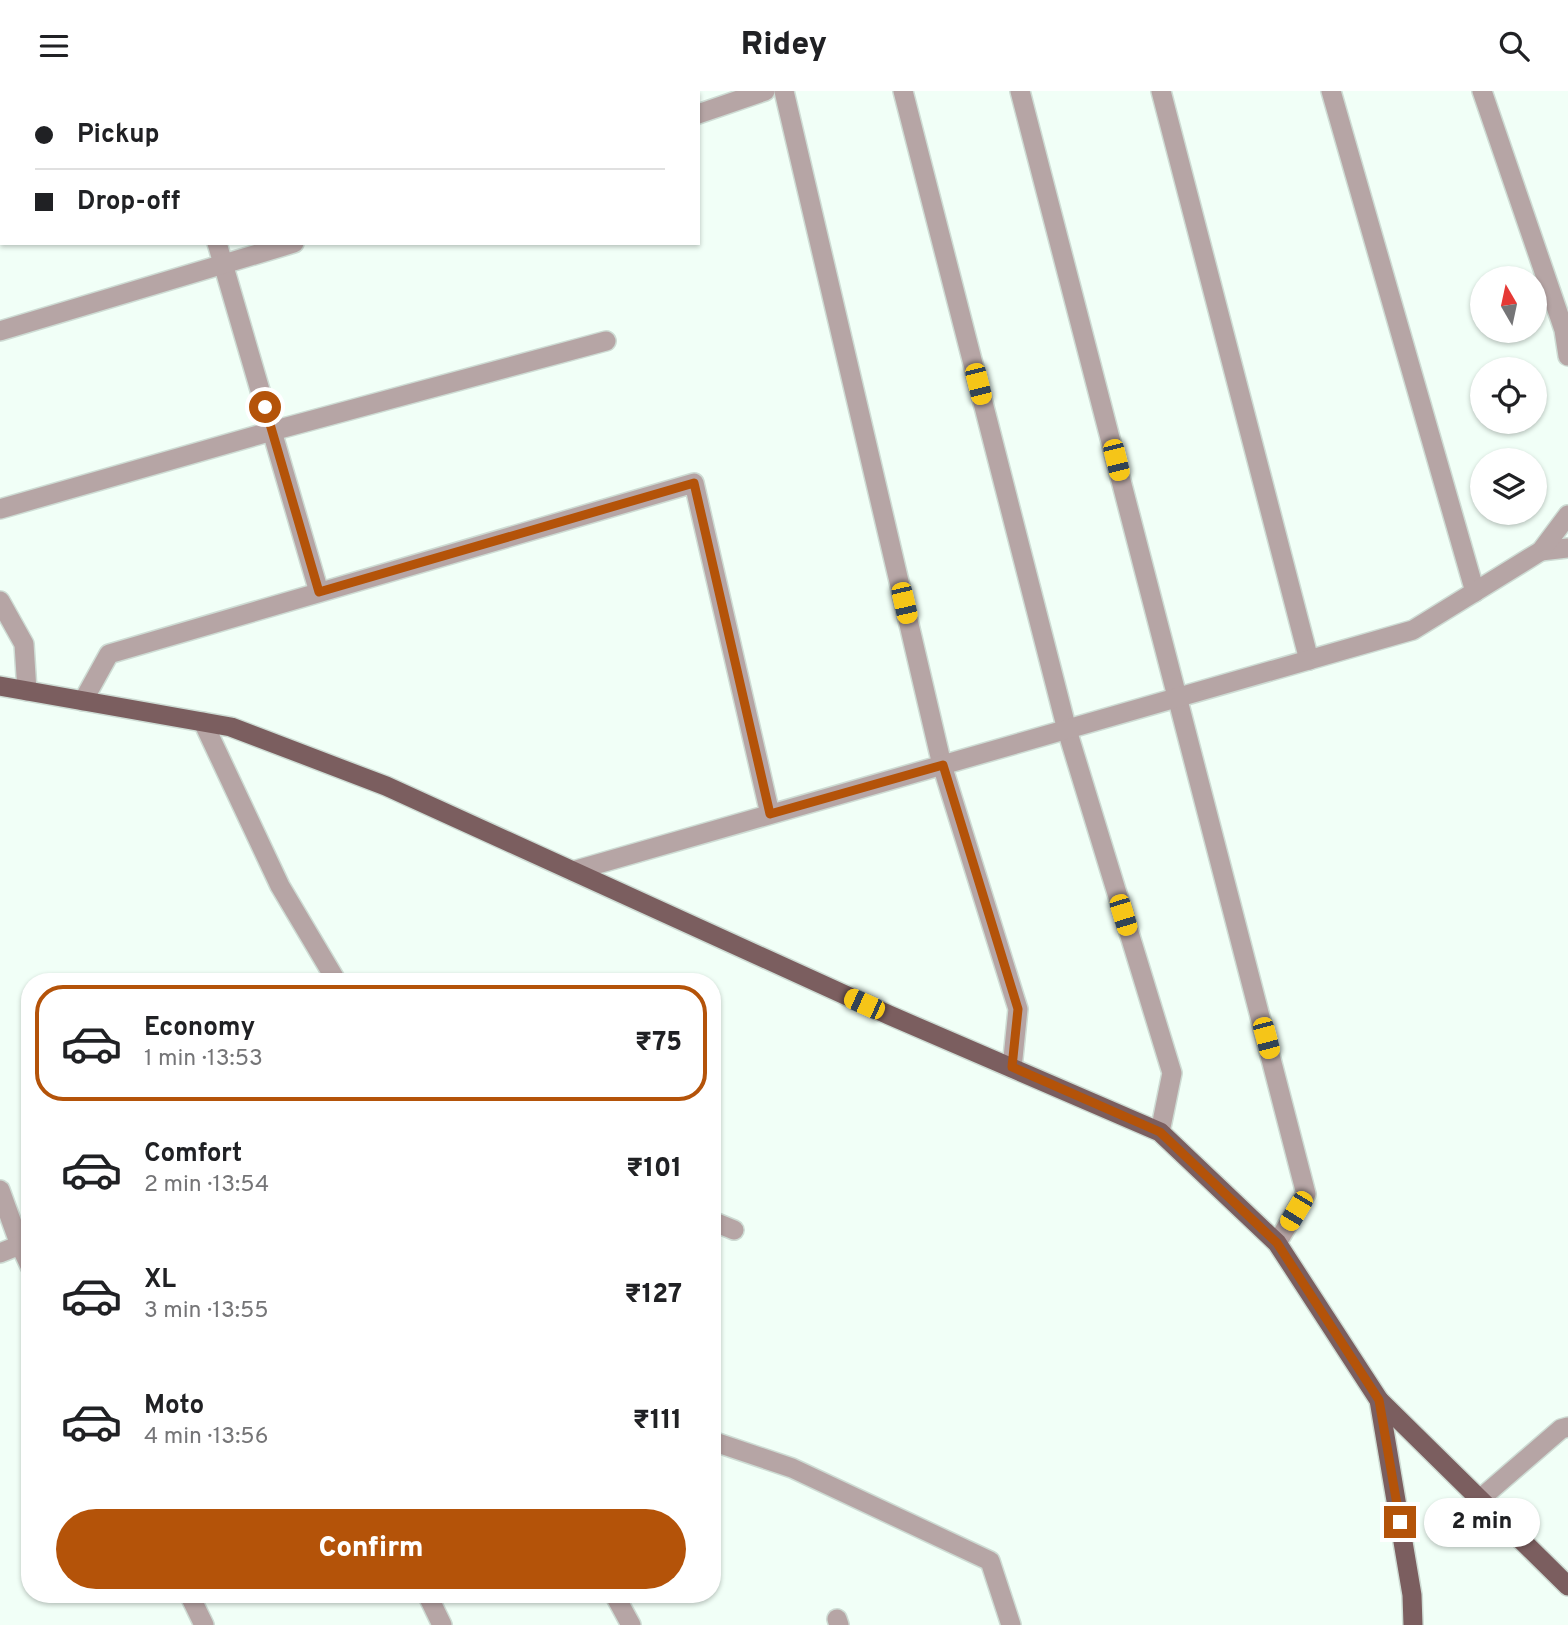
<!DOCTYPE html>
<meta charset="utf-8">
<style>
:root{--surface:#fff;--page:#f2f2f2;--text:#202124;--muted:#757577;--line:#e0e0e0;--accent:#b45309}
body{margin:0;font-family:Overpass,sans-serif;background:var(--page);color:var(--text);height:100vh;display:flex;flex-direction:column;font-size:26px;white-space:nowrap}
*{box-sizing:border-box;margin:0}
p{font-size:23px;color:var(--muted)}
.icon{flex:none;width:38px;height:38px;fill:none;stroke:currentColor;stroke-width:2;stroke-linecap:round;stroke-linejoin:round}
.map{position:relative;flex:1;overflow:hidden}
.side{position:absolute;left:21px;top:882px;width:700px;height:630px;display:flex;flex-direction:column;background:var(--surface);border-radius:28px;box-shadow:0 2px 5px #0004}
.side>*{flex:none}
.guide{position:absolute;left:0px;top:0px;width:700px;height:154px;box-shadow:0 2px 5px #0004;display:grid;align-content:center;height:154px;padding:0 35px;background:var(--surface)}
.needle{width:46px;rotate:351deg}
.buttons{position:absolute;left:1470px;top:175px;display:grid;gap:14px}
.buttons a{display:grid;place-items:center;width:77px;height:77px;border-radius:50%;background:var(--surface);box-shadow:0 2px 5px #0004;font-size:35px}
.end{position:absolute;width:32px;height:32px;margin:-16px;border:9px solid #b45309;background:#fff;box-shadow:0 0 0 4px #fff}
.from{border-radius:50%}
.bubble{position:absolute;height:49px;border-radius:24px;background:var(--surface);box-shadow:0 2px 5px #0004;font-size:23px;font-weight:800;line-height:49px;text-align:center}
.car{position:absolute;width:21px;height:42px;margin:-21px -10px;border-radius:9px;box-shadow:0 0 5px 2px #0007;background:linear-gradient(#f5c518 24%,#345 0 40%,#f5c518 0 76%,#345 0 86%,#f5c518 0)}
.guide b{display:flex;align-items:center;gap:24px;height:66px;font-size:26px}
.guide b+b{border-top:2px solid var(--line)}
.guide i{width:18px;height:18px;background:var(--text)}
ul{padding:12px 0 0;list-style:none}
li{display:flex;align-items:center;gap:21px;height:116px;margin:0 14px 10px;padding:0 21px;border:4px solid transparent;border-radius:28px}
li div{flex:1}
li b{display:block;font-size:26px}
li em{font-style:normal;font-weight:800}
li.active{border-color:var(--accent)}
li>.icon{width:63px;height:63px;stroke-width:1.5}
.action{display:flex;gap:14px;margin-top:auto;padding:14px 35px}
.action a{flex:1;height:80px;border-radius:42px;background:var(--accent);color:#fff;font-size:28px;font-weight:800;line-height:80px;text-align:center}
header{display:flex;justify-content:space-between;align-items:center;height:91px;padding:0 35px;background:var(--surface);font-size:32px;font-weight:800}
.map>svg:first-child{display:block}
</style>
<header><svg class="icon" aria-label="menu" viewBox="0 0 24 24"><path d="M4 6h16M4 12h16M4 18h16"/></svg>Ridey<svg class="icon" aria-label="search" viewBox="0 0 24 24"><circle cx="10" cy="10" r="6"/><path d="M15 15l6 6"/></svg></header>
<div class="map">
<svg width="1568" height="1534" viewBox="0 0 1568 1534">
<rect width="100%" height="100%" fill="#f1fff7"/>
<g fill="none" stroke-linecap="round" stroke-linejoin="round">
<defs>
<g id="minor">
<polyline points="173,0 173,2"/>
<polyline points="784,0 942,674 1018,918 1012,977"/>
<polyline points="903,0 1067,639 1172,982 1160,1041"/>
<polyline points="1020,0 1306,1103 1277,1152"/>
<polyline points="1161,0 1309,569"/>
<polyline points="1331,0 1475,501"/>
<polyline points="146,2 153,0"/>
<polyline points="698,23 765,0"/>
<polyline points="0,39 2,39"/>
<polyline points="217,152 319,501"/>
<polyline points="0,240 294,152"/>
<polyline points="0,418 272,340 606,250"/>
<polyline points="1541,460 1568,457"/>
<polyline points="0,510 24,553 27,600"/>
<polyline points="83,610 109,563 694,392 770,723"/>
<polyline points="0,1099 20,1154 30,1175"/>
<polyline points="712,1130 734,1139"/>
<polyline points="0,1162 20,1154"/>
<polyline points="712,1350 792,1377 990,1470 1011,1534"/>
<polyline points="1480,1408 1561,1338 1568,1336"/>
<polyline points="189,1503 204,1534"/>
<polyline points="427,1503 442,1534"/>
<polyline points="837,1528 839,1534"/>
</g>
<g id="tertiary">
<polyline points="1482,0 1564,239 1568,265"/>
<polyline points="203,631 280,795 337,891"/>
<polyline points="573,780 1413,539 1541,460 1568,424"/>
<polyline points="614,1503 631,1534"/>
</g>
<g id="primary">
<polyline points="0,595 231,636 386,695 889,924 1160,1041 1277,1152 1379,1309 1412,1504 1413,1534"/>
<polyline points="1379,1309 1568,1495"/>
</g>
</defs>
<use href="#minor" stroke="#cedcd4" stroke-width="22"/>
<use href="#tertiary" stroke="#cedcd4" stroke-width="22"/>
<use href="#primary" stroke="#cedcd4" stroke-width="22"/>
<use href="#minor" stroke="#b6a5a5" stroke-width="19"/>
<use href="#tertiary" stroke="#b6a5a5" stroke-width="19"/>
<use href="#primary" stroke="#7b5e5f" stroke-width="19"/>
</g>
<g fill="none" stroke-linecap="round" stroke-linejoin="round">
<polyline stroke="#b45309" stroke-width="9" points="265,316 319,501 694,392 770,723 943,674 1018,918 1012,976 1160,1041 1277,1152 1379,1309 1400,1431"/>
</g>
</svg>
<div class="buttons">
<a><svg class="needle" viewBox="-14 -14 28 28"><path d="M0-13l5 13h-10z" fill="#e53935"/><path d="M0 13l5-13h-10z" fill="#757577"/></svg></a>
<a><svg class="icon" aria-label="locate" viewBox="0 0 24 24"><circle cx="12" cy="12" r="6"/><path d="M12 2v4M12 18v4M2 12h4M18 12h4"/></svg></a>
<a><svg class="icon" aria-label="layers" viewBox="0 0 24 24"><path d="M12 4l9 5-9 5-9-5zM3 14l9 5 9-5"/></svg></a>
</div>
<i class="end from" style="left:265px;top:316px"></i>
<i class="end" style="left:1400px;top:1431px"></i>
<div class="bubble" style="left:1424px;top:1407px;width:116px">2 min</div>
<i class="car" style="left:978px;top:293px;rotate:166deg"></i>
<i class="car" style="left:1116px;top:369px;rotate:166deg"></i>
<i class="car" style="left:904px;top:512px;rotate:167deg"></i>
<i class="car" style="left:1123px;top:824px;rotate:163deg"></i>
<i class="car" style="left:864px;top:913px;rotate:294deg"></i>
<i class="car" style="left:1266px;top:947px;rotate:165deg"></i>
<i class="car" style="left:1296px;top:1120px;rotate:211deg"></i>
<div class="guide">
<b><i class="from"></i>Pickup</b>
<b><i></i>Drop-off</b>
</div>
<section class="side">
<ul>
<li class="active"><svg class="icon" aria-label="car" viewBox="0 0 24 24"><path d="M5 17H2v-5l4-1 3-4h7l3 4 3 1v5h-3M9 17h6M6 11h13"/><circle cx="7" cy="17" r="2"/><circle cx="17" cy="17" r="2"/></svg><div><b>Economy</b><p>1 min · 13:53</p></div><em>₹75</em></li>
<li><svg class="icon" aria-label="car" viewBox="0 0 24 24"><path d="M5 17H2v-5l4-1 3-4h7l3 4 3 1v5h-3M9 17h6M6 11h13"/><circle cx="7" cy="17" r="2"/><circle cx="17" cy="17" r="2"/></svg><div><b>Comfort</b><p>2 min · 13:54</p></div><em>₹101</em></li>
<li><svg class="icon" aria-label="car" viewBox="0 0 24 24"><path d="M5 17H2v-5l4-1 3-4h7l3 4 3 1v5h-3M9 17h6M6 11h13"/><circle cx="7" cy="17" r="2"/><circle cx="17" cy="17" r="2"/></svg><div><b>XL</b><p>3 min · 13:55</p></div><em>₹127</em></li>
<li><svg class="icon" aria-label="car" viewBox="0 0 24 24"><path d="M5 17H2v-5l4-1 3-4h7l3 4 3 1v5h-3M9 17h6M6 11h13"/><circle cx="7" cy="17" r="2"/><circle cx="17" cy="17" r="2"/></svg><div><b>Moto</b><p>4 min · 13:56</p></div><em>₹111</em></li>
</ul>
<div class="action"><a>Confirm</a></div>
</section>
</div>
